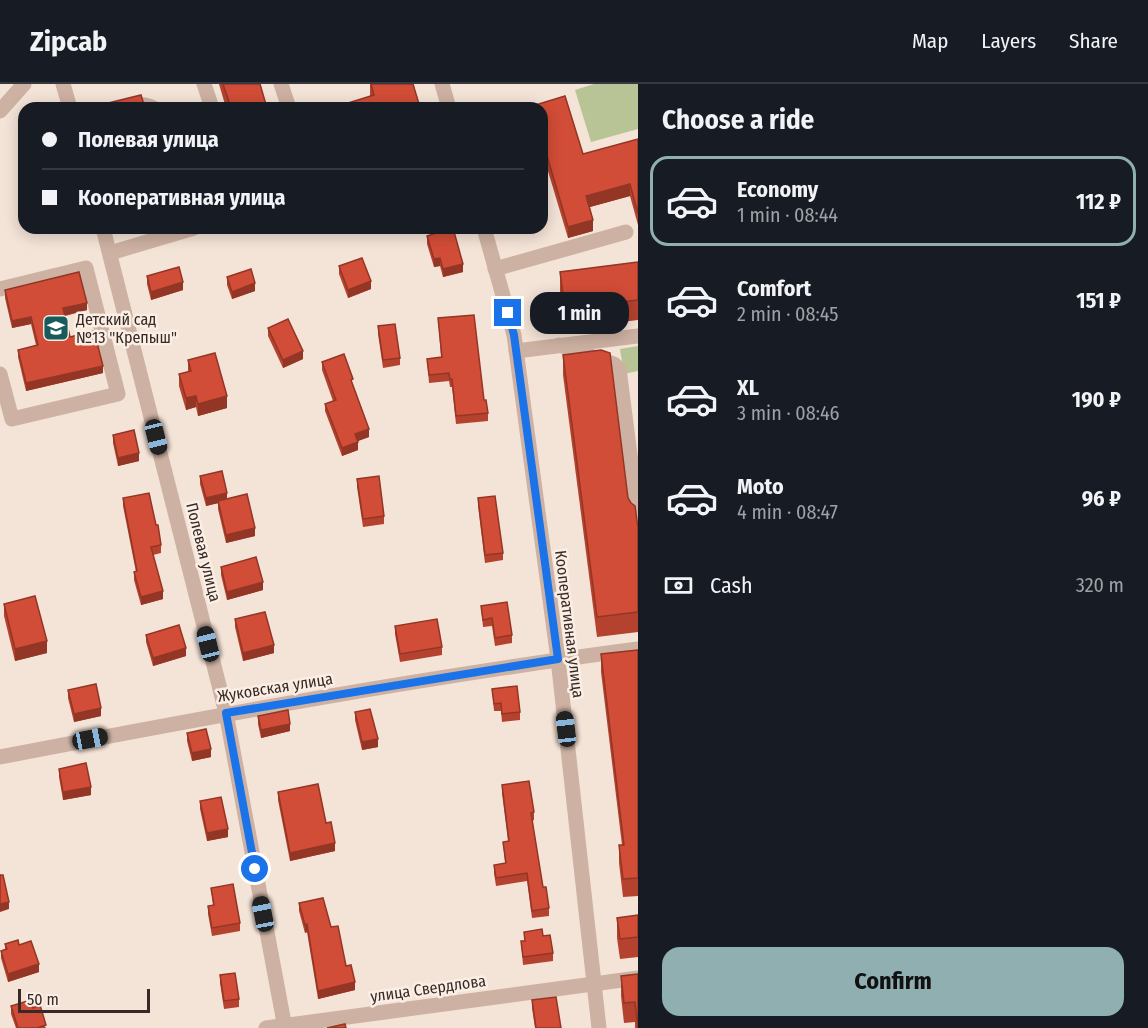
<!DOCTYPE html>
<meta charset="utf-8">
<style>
:root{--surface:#171b24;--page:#242831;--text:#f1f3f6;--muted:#9ea1a6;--line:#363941;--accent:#8fafb0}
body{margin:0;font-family:"Fira Sans Condensed",sans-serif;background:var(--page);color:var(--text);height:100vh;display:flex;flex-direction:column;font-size:22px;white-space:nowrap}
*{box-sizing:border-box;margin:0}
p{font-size:20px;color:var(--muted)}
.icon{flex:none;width:33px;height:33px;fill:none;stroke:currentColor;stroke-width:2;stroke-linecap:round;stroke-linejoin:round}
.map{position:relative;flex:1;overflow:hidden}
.details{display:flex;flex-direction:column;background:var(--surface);width:510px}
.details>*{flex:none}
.guide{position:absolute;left:18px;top:18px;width:530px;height:132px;border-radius:18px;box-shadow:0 3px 15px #0003;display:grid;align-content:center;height:132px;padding:0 24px;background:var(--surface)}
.scale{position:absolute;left:18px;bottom:15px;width:132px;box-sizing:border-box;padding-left:6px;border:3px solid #372925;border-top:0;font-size:16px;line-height:21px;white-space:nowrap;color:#372925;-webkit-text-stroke:4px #fbeee4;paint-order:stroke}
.end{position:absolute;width:27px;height:27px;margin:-14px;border:8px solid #1a73e8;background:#fff;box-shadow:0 0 0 3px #fff}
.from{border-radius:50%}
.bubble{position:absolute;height:42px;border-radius:18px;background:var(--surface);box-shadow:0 3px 15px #0003;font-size:20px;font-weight:700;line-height:42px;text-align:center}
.car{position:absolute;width:18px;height:36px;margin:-18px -9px;border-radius:8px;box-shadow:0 0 4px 2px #0007;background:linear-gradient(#222 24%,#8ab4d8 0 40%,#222 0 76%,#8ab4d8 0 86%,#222 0)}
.guide b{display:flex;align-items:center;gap:21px;height:57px;font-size:22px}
.guide b+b{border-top:2px solid var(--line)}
.guide i{width:15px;height:15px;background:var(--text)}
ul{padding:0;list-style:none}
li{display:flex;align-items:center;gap:18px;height:90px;margin:0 12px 9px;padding:0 12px;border:3px solid transparent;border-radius:18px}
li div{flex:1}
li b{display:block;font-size:22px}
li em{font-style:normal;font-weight:700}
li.selected{border-color:var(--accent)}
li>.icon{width:54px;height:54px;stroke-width:1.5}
h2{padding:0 24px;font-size:27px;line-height:72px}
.pay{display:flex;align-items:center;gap:15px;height:66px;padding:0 24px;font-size:22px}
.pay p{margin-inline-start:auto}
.primary-button{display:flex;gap:12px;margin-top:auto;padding:12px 24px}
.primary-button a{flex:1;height:69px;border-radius:18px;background:var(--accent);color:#111;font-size:24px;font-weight:700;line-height:69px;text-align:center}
header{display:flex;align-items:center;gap:36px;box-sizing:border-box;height:84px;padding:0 30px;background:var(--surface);border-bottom:2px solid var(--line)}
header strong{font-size:28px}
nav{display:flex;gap:33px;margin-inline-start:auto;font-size:21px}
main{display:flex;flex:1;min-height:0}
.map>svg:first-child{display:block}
</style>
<header>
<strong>Zipcab</strong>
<nav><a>Map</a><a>Layers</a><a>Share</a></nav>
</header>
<main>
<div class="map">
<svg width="638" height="944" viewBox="0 0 638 944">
<rect width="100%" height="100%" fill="#f4e3d7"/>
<g fill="#b9c496">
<polygon points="594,0 638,0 638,45 591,58 575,6"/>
<polygon points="638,262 638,287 624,290 620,265"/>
</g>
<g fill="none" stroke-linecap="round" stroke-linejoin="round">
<g stroke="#cdb1a2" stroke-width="15">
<polyline points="63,0 70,24"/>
<polyline points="204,0 212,24"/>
<polyline points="281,0 289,24"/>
<polyline points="442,0 449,24"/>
<path d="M122,24c10,-3 21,-6 31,0"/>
<polyline points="0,27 24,0"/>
<polyline points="103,144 226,629 285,944"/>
<polyline points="484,144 514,251 558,575 599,944"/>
<polyline points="110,169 194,144"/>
<polyline points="495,185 626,148"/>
<polyline points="0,205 86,184 118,310 12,335 0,290"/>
<polyline points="559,261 614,280 619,285 638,433"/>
<polyline points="516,267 638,252"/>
<path d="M0,673c212,-41 424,-80 638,-108"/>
<polyline points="266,944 638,894"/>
</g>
</g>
<g fill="#b5422f">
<polygon points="219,0 260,0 267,24 226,24"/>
<polygon points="370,0 413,0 419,24 370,12"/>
<polygon points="565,12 583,70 638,55 638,141 630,112 590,123 593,136 593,147 568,154 542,67 542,24 532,24 532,22"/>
<polygon points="427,152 463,188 443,193 440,182 434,183 427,160"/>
<polygon points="638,178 638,236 565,245 560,209 560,188"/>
<polygon points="339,182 371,205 348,214 339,190"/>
<polygon points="147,192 183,206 151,216 147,200"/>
<polygon points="227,193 255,207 232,215 227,201"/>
<polygon points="5,206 87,226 65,232 70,253 103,289 26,307 18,273 18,266 36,261 31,240 12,244 5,214"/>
<polygon points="438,234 484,316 488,329 488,337 456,340 452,303 450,303 449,297 429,299 427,275 441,273"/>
<polygon points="378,242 400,274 400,281 383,284 378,250"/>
<polygon points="268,244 303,275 283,284 268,252"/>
<polygon points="563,271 628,414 638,444 638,548 597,553 563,291"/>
<polygon points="188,276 227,324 198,332 196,323 186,326 179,302 179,290 188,288"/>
<polygon points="322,278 353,301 369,353 358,357 358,366 342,372 325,327 325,320 333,317 322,286"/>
<polygon points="113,351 139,377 118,382 113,359"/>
<polygon points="200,392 227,415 255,452 226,459 218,425 218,419 206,422 200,400"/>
<polygon points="357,395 384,432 384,440 363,443 357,403"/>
<polygon points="123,414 156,441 161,461 161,469 153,471 163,515 141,521 134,496 134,488 136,488 123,422"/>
<polygon points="478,414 503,469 503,476 485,479 478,422"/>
<polygon points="221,483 263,506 227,516 221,491"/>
<polygon points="4,520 47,569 15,577 4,532"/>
<polygon points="481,522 512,551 512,559 495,562 492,542 483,543"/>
<polygon points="235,535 274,569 243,577 235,543"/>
<polygon points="395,542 442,563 442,571 400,578 395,550"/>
<polygon points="146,551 186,572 153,582 146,558"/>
<polygon points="638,566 638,812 623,813 619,779 619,761 622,761 601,588 601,570"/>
<polygon points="492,605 520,628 520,636 502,638 501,627 494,627"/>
<polygon points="68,606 101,632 74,638 68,614"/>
<polygon points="355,628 378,663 362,666 355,636"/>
<polygon points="258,632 290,647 261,654 258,640"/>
<polygon points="187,649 211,673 192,677 187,657"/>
<polygon points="59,685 91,711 63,716 59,693"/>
<polygon points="502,701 534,728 534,736 532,737 543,803 549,824 549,832 532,834 527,797 496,802 494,789 494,781 505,779 503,758 508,757 502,709"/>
<polygon points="278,708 326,739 335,767 290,777 278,716"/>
<polygon points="200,717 228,753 207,757 200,725"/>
<polygon points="211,804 240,839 240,847 212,852 208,830 208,822 213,821"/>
<polygon points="299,819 331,843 355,906 318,915 307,848 305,849 299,827"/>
<polygon points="638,831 638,873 620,875 617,854 617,834"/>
<polygon points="524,848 553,869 553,877 523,881 521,857 524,857"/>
<polygon points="5,860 19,861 39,888 8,898 1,874 1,867 5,865"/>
<polygon points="638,890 638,944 635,944 635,938 624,939 621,912 621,892"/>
<polygon points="220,891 239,915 239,923 224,925 220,899"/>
<polygon points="532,916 561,944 535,944 532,924"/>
<polygon points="11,922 33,924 46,944 16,944 11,930"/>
</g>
<g fill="#933626">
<polygon points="419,20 419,24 406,24"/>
<polygon points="630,100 630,112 586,124 586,112"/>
<polygon points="593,136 593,147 568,154 568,143"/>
<polygon points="440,174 440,182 434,183 434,175"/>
<polygon points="463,180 463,188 443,193 443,185"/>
<polygon points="371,197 371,205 348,214 348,206"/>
<polygon points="183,198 183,206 151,216 151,208"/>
<polygon points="255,199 255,207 232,215 232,208"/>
<polygon points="87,219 87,226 63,232 63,224"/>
<polygon points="31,233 31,240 12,244 12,237"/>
<polygon points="303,267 303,275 283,284 283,276"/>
<polygon points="103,282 103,289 26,307 26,299"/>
<polygon points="196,312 196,323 186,326 186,314"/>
<polygon points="227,312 227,324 198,332 198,320"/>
<polygon points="369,345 369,353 355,358 355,350"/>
<polygon points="358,358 358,366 342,372 342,364"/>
<polygon points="139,369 139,377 118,382 118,374"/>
<polygon points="227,409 227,417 206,422 206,414"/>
<polygon points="255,444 255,452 226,459 226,451"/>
<polygon points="263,498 263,506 227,516 227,508"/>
<polygon points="163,507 163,515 141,521 141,513"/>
<polygon points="47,557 47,569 15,577 15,565"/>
<polygon points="274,561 274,569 243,577 243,569"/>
<polygon points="186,564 186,572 153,582 153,574"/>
<polygon points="101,624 101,632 74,638 74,630"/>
<polygon points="290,640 290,647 261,654 261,646"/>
<polygon points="378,655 378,663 362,666 362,658"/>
<polygon points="211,665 211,673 192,677 192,669"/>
<polygon points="91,703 91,711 63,716 63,708"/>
<polygon points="228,745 228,753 207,757 207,749"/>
<polygon points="335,759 335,767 290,777 290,769"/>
<polygon points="9,818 9,825 0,828 0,820"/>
<polygon points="307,840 307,848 305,849 305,841"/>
<polygon points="39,880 39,888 8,898 8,890"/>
<polygon points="355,898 355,906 318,915 318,907"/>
</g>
<g fill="#d24d37" stroke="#933626" stroke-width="1.5">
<polygon points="223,0 260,0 267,24 231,24"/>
<polygon points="371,0 413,0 419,20 406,24 332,24 374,11"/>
<polygon points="141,11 145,24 105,24 104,20"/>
<polygon points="565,12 583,70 638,55 638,130 630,100 586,112 593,136 568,143 542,55 542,24 532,24 532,22"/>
<polygon points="453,144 463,180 443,185 440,174 434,175 427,152"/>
<polygon points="362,174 371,197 348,206 339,182"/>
<polygon points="638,178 638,216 565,225 560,188"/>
<polygon points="179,183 183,198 151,208 147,192"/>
<polygon points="251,185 255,199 232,208 227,193"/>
<polygon points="79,188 87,219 63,224 70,253 94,247 103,282 26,299 18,266 38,261 31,233 12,237 5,206"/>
<polygon points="474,231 484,316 486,316 488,329 456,332 452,295 450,295 449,289 429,291 427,275 442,273 438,234"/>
<polygon points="288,235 303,267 283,276 268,244"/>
<polygon points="395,240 400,274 383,276 378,242"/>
<polygon points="601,266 610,269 628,414 631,419 635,422 638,444 638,528 597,533 563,271"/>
<polygon points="215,269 227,312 198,320 196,312 186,314 179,290 191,287 188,276"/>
<polygon points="344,270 353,295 351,296 369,345 355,350 358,358 342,364 325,320 336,316 322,278"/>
<polygon points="134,346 139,369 118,374 113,351"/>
<polygon points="222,387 227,409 206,414 200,392"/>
<polygon points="379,392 384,432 363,435 357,395"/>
<polygon points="149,409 156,441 158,441 161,461 151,463 163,507 141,513 134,488 137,487 123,414"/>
<polygon points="247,410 255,444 226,451 218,417"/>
<polygon points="495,412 503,469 485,471 478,414"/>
<polygon points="256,473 263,498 227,508 221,483"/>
<polygon points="35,512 47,557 15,565 4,520"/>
<polygon points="507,518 512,551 495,554 492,534 483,536 481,522"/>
<polygon points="265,528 274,561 243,569 235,535"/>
<polygon points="437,535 442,563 400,570 395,542"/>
<polygon points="179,541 186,564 153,574 146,551"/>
<polygon points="638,566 638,794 623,795 619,761 624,761 601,570"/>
<polygon points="96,600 101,624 74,630 68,606"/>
<polygon points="517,602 520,628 502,630 501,619 494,620 492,605"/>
<polygon points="370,625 378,655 362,658 355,628"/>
<polygon points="288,626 290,640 261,646 258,632"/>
<polygon points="206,645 211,665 192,669 187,649"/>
<polygon points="86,679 91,703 63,708 59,685"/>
<polygon points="529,697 534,728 531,729 543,803 546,803 549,824 532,827 527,789 496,794 494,781 506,779 503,758 509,757 502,701"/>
<polygon points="318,700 326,739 331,738 335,759 290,769 278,708"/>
<polygon points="221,713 228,745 207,749 200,717"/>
<polygon points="0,791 3,791 9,818 0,820"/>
<polygon points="233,800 240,839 212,844 208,822 214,821 211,804"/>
<polygon points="323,814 331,843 338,842 346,882 351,881 355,898 318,907 307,840 305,841 299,819"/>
<polygon points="638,831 638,853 620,855 617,834"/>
<polygon points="542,845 543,852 550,851 553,869 523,873 521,857 525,857 524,848"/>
<polygon points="18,856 19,861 31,857 39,880 8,890 1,867 7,865 5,860"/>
<polygon points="235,889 239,915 224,917 220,891"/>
<polygon points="638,890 638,944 635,918 624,919 621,892"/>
<polygon points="556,913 561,944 536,944 532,916"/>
<polygon points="31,916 33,924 40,921 46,941 37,944 18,944 11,922"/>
<polygon points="345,940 346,944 327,944"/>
</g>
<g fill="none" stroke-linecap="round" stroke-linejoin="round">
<polyline stroke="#1a73e8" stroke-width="8" points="255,785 226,629 558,575 514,251 508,229"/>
</g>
<defs>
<symbol id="school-square" viewBox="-11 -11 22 22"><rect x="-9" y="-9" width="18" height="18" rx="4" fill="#175c5a" stroke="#fbeee4"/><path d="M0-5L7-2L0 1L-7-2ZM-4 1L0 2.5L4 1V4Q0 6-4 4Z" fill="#fff"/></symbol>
</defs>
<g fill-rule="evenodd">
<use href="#school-square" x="41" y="229" width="30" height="30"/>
</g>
<g text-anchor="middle" stroke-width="5" stroke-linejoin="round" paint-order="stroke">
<g font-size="16" fill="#372925" stroke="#fbeee4" text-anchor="start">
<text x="76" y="241">Детский сад<tspan x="76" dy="18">№13 "Крепыш"</tspan></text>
</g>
<g font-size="16" fill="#372925" stroke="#fbeee4">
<text transform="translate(204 468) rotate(76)" y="6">Полевая улица</text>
<text transform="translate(570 540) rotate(83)" y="6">Кооперативная улица</text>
<text transform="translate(275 603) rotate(-9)" y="6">Жуковская улица</text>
<text transform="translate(428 904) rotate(-8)" y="6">улица Свердлова</text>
</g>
</g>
</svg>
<div class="scale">50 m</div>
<i class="end from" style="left:255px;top:785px"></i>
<i class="end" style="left:508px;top:229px"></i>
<div class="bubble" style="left:530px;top:208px;width:99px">1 min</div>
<i class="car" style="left:156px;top:353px;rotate:166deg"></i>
<i class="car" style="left:208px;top:560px;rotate:346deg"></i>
<i class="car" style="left:566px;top:645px;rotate:353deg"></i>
<i class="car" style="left:90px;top:655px;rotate:79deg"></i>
<i class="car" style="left:263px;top:830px;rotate:349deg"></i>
<div class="guide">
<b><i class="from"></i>Полевая улица</b>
<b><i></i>Кооперативная улица</b>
</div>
</div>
<section class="details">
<h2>Choose a ride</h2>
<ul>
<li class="selected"><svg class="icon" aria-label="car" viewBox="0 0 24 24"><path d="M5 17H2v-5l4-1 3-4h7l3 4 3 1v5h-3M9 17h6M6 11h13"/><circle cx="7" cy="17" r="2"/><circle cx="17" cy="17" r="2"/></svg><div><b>Economy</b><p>1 min · 08:44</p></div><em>112 ₽</em></li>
<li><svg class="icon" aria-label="car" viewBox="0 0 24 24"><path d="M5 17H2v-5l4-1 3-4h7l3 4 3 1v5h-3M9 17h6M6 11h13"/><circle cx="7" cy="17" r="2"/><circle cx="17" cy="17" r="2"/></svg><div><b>Comfort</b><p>2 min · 08:45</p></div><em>151 ₽</em></li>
<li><svg class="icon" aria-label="car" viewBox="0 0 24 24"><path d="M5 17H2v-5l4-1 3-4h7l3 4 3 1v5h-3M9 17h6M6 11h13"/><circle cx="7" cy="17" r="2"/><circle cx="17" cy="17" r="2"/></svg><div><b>XL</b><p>3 min · 08:46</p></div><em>190 ₽</em></li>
<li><svg class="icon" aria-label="car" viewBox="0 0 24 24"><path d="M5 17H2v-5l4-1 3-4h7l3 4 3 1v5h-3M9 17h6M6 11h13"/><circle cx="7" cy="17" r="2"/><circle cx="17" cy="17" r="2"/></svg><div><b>Moto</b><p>4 min · 08:47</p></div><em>96 ₽</em></li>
</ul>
<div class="pay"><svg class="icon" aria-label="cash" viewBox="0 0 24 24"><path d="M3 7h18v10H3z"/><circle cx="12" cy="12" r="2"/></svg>Cash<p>320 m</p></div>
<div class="primary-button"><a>Confirm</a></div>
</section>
</main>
